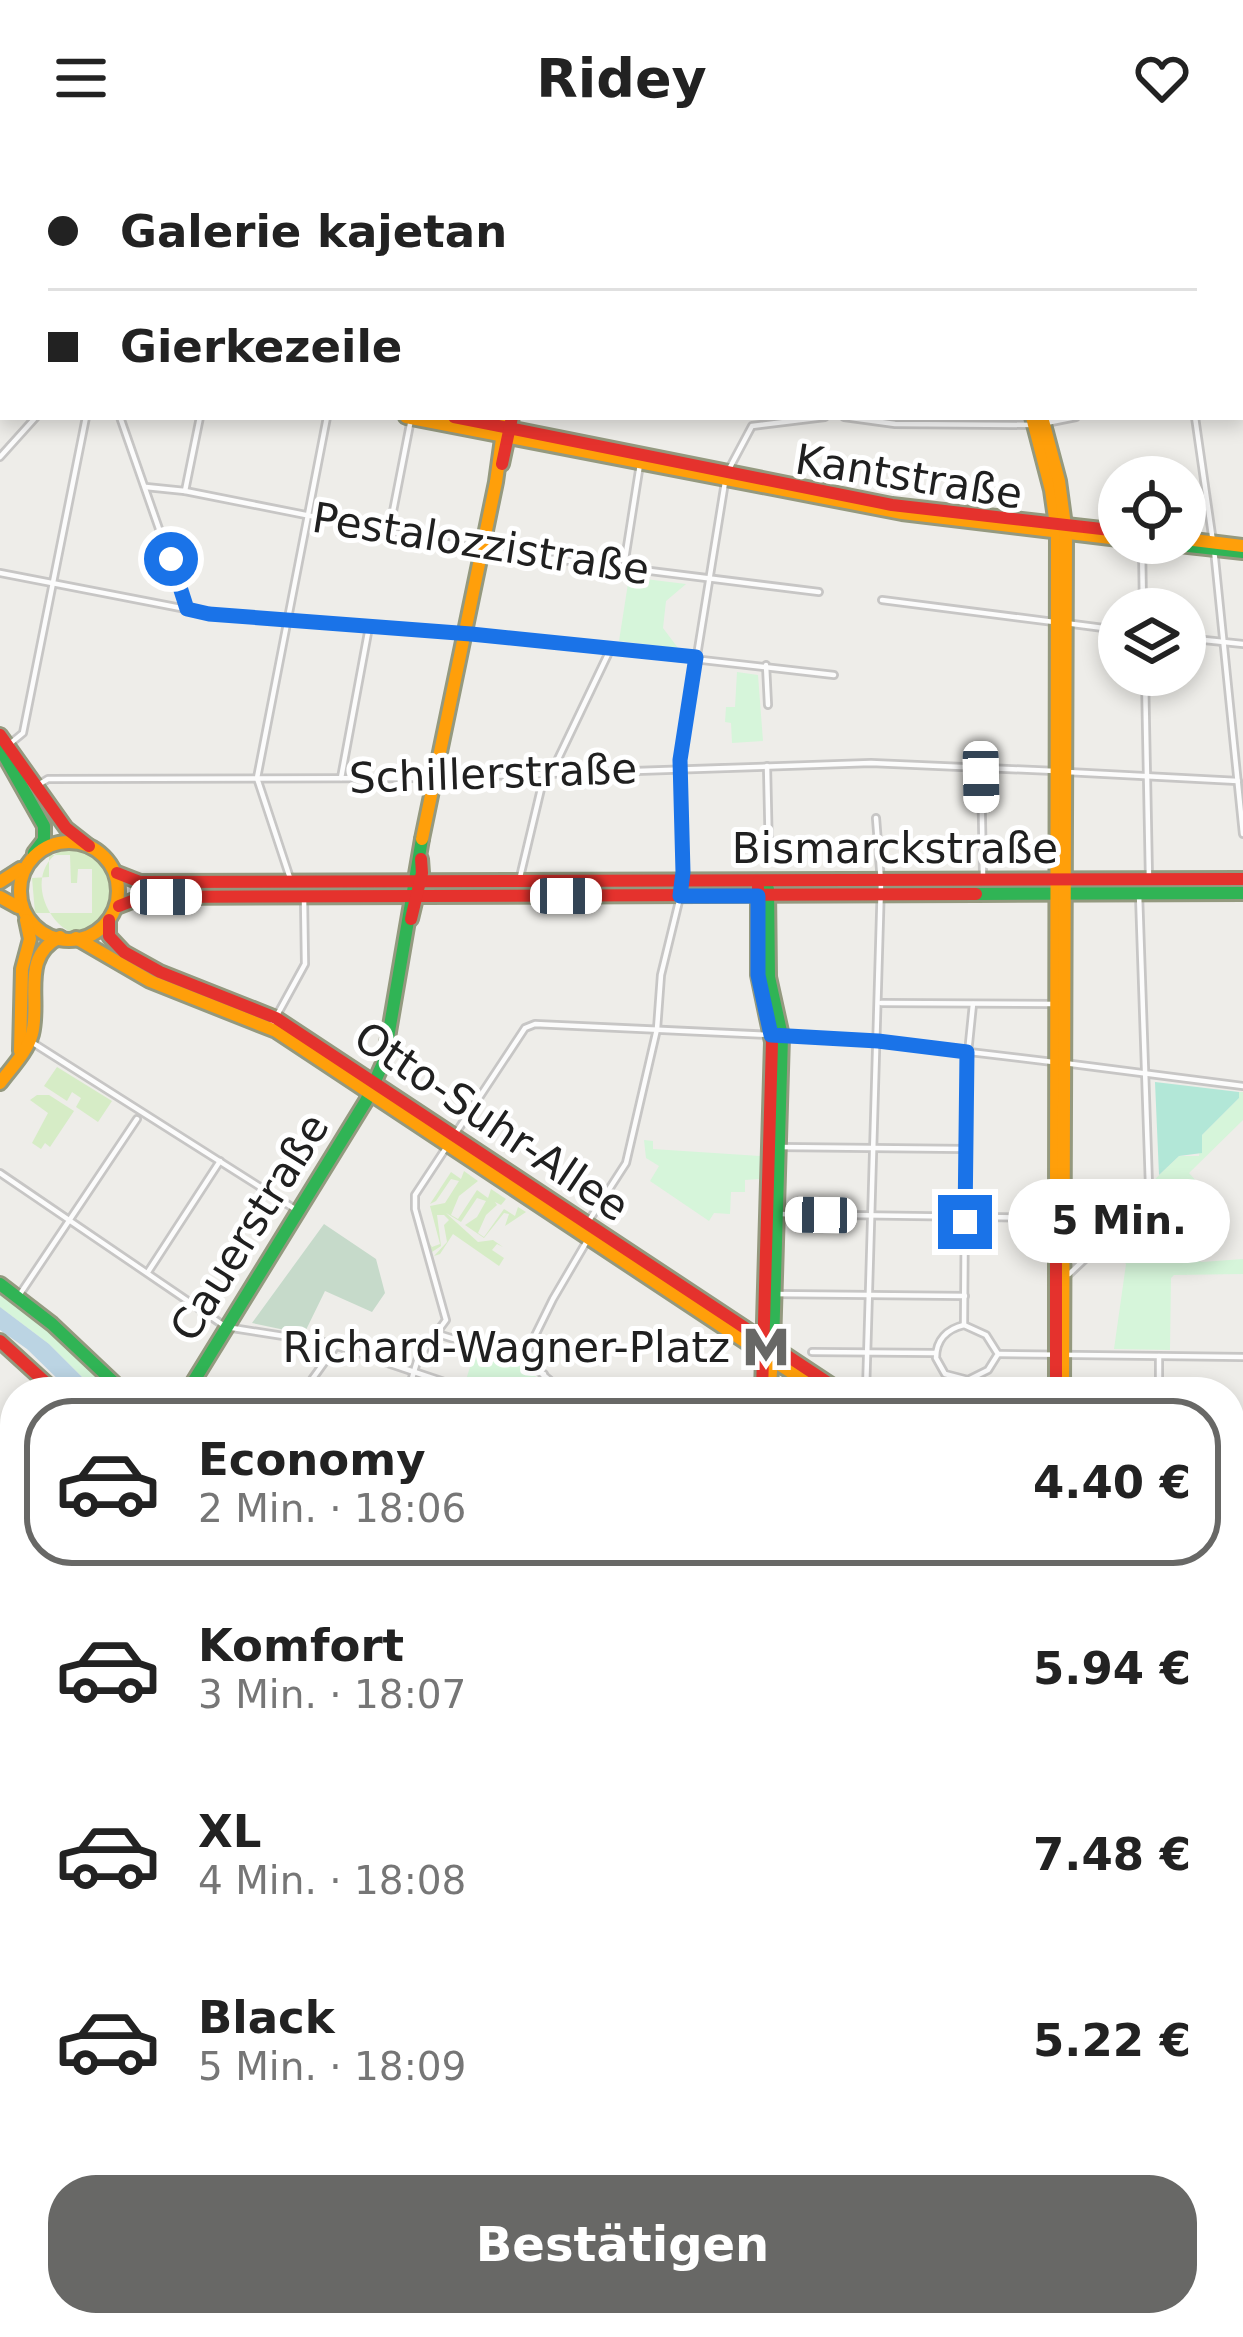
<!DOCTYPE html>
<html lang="de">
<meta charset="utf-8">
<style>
:root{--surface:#fff;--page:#f2f2f2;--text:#222;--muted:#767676;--line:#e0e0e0;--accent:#686866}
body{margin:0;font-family:"DejaVu Sans",sans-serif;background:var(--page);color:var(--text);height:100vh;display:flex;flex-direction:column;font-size:45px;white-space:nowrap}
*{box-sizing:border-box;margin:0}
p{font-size:39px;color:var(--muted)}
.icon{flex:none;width:66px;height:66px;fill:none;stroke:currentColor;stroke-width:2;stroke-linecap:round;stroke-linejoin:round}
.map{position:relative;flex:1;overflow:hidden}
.panel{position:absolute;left:0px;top:1221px;width:1245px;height:960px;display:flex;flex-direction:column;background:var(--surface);border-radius:48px 48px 0 0;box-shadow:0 6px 18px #0003}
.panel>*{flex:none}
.guide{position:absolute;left:0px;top:0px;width:1245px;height:264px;box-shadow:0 6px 18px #0003;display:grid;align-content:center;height:264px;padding:0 48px;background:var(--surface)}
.buttons{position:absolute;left:1098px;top:300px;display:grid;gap:24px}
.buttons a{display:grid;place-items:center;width:108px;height:108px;border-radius:50%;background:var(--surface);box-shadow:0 6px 18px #0003;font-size:60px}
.end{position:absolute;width:54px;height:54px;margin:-27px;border:15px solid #1a73e8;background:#fff;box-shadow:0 0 0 6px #fff}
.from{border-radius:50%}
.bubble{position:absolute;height:84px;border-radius:42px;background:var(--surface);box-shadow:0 6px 18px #0003;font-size:39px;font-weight:700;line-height:84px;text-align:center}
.car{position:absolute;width:36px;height:72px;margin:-36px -18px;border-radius:15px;box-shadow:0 0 9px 3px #0007;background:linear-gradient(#fff 24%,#345 0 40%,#fff 0 76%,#345 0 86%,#fff 0)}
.guide b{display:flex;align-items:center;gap:42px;height:114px;font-size:45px}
.guide b+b{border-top:3px solid var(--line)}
.guide i{width:30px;height:30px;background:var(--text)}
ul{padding:21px 0 0;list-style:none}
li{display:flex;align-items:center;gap:36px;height:168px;margin:0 24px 18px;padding:0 24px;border:6px solid transparent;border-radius:48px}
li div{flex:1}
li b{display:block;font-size:45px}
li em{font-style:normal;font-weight:700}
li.selected{border-color:var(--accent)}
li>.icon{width:108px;height:108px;stroke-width:1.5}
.button{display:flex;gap:24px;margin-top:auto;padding:24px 48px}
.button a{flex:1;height:138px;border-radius:48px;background:var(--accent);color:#fff;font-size:48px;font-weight:700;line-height:138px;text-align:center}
header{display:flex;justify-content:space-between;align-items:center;height:156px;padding:0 48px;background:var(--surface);font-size:54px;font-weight:700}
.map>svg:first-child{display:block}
</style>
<header><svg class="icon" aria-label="menu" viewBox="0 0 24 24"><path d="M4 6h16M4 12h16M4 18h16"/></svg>Ridey<svg class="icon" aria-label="heart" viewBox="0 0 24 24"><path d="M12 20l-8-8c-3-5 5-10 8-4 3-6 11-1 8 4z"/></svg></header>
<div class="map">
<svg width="1243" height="2181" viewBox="0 0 1243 2181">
<rect width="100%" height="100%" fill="#eeede9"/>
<g fill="#d6ecc6" fill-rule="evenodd">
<path d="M67,691c28,4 56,24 45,56 -28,84 -112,-25 -45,-56zM49,699h21l1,28h6l1,-14h14v44h-57l-3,-35 17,-1z"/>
<polygon points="57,911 112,945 98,966 76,951 81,942 72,936 67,945 44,930"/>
<polygon points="37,939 49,939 74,955 50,991 45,987 41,993 32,987 48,957 30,944"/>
<polygon points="464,1015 478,1025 459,1040 451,1059 458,1063 477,1034 488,1042 491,1033 506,1043 501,1049 495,1046 497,1049 486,1059 478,1077 484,1081 504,1053 515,1060 518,1051 526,1056 505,1070 509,1058 504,1057 484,1082 465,1069 477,1061 486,1045 477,1042 461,1066 446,1057 478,1086 493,1084 503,1091 497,1088 492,1094 504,1102 499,1110 453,1078 440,1098 434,1100 447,1086 444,1069 449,1064 444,1059 437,1059 441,1090 432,1096 428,1085 432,1091 440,1088 430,1050 445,1047 459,1025 451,1023 436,1045 430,1048 451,1016 461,1023"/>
</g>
<polygon fill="#c6daca" points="324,1068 376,1103 385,1137 372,1156 325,1135 304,1178 252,1167"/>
<g fill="#d6f5da">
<polygon points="629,421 686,428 666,445 663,472 678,492 619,485"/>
<polygon points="737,516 758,519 763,585 732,587 731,567 725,566 726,551 735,551"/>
<polygon points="1239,936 1243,936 1243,964 1189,1017 1211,1042 1184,1067 1166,1050 1155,1060 1201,1106 1243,1103 1243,1118 1174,1119 1171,1122 1170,1194 1114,1193 1126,1108 1111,1092 1132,1070 1120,1057 1179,1000 1199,1000 1202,979 1239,942"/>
<polygon points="644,984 653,985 653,993 760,1000 759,1023 745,1024 745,1036 731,1036 730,1058 714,1057 709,1065 650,1025 659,1010 646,1002"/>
<polygon points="0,1134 59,1180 116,1236 97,1236 49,1188 0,1151"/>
<polygon points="475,1195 528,1212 537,1222 534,1236 495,1236 465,1227"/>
<polygon points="1243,1466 1243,2178 1241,2179 1230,2158 1230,1471 1239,1471"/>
</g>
<polygon fill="#b2e7d7" points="1155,926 1239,936 1239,942 1202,979 1202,997 1179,1000 1159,1019"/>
<g fill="#bbd4e3">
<polygon points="0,1151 49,1188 97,1236 71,1236 27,1193 0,1174"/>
<path d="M1243,1755v185l-8,-2c-11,-25 -5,-57 2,-81 -12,-23 -1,-35 0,-57 1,-14 -7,-26 -7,-39z"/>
</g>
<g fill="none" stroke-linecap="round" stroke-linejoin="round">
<polyline stroke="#bbd4e3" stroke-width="3" points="1232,2181 1243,2177"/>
<defs>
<g id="street">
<polyline points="22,0 23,3"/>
<polyline points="360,0 375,3"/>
<polyline points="767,0 769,3"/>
<polyline points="927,0 928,3"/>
<polyline points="1199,0 1243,3"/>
<polyline points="135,3 136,0"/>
<polyline points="251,3 252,0"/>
<polyline points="379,3 380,0"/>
<polyline points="463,3 464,0"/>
<polyline points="826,3 826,0"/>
<polyline points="1025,3 1025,0"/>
<polyline points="1183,3 1183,0"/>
<polyline points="1242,79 1243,79"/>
<polyline points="1242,189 1243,189"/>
<polyline points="1242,224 1243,224"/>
<polyline points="120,261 187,453"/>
<polyline points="844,261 895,268 1035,269"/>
<polyline points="1195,261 1214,393 1243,678"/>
<polyline points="1046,267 1076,261"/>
<polyline points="0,301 36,261"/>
<polyline points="728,315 752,270 825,261"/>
<polyline points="146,331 185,335 482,394 819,436"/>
<polyline points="185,335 200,261"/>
<polyline points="389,376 411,263"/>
<polyline points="1142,387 1143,453"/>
<polyline points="624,410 640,308"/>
<polyline points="0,417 217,459 473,478 834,519"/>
<polyline points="882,444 1054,466"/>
<polyline points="1065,467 1119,474"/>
<polyline points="1185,482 1243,488"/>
<polyline points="766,509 768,549"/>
<polyline points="1145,519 1149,723"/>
<polyline points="6,591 23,577 86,261"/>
<polyline points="767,610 769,699"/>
<polyline points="981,611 983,719"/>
<polyline points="556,616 557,605 611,492"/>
<polyline points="1067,616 1238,625"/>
<polyline points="341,622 369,471"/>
<polyline points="38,629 48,623 430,622 871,607 1055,615"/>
<polyline points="520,721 545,616"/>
<polyline points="682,724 680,605 725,326"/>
<polyline points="291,725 257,622 327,261"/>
<polyline points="1139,738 1149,1030"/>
<polyline points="881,847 1055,848"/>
<polyline points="270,872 305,808 304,742"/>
<polyline points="784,880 877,885 1053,906"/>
<polyline points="30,885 298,1055"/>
<polyline points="1064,907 1243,930"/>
<polyline points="779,991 965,993"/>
<polyline points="0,1017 226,1171 328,1187 474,1236"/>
<polyline points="776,1058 1053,1062"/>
<polyline points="588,1066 626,1007 657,873 661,819 680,741"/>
<polyline points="148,1116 220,1005"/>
<polyline points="1063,1118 1069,1118 1121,1069 1116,1063 1064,1062"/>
<polyline points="773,1138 965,1140"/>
<polyline points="18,1141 137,963"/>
<polyline points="964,1169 966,917 973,848"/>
<path d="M964,1169l22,10 12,19 -10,16 -20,10 -23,-6 -9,-16c0,-18 11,-29 28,-33z"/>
<polyline points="438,1178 528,1206 553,1227 590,1236"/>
<polyline points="812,1196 935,1197"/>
<polyline points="998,1198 1243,1201"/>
<polyline points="1159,1200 1159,1236"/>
<polyline points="523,1204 553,1143 594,1073"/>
<polyline points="303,1236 336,1190"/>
<polyline points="408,1236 418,1202 446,1164 415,1053 415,1039 525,872 535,868 772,879"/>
<polyline points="543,1236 544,1218"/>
<polyline points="866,1236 881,726 876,662"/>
<polyline points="1230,1266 1243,1266"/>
<polyline points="1230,1340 1243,1340"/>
<polyline points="0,1552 15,1557"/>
<polyline points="0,1612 14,1627"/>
<polyline points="165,2166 165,2181"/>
<polyline points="815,2181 816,2166"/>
<polyline points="867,2181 871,2166"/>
<polyline points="924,2181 928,2166"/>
<polyline points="991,2181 996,2166"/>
</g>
<g id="fast">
<polyline points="937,0 938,3"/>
<polyline points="945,0 946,3"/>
<polyline points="952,0 953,3"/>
<polyline points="0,177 3,178"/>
<polyline points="1161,387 1243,396"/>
<polyline points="0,592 44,670 44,684 34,697"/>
<polyline points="768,733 769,821 782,880 773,1189"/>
<polyline points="976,738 1243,737"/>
<polyline points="0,1128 52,1168 124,1236"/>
<polyline points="187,1236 366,945 384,905 422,683"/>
<polyline points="1230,1401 1243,1401"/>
<polyline points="1230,1412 1243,1412"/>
<polyline points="0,1785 15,1788"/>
<polyline points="1165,2166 1171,2181"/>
<polyline points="260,2181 324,2166"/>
</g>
<g id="slow">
<polyline points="406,261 902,357 1119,383"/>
<polyline points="1032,261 1051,334 1057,376 1056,1051"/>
<polyline points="1042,261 1059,325 1066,377 1063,1236"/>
<polyline points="1185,383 1243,390"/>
<polyline points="422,683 496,326 505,261"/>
<circle cx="69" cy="735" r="49"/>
<polyline points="0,726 20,713"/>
<polyline points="0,741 18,751"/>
<polyline points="76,782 150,825 276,875 821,1236"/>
<polyline points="20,895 22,813 30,783 26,764"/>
<path d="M0,927c11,-15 27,-31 32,-49 9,-35 -12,-77 28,-97"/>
<polyline points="769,1236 772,1206"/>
<polyline points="39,2166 42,2181"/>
<polyline points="675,2166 675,2181"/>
<polyline points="1154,2166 1158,2181"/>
</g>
<g id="jam">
<polyline points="560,0 560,3"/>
<polyline points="0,170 3,171"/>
<polyline points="454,261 892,349 1119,375"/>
<polyline points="502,308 512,261"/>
<polyline points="0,579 66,672 89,690"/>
<polyline points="117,717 140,726 1243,723"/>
<polyline points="758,726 758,819 772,886 762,1236"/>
<polyline points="119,750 142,741 976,738"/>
<polyline points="411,763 422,717 421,703"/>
<polyline points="109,764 109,780 124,796 160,816 276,862 842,1236"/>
<polyline points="0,1185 56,1236"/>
<polyline points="1056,1236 1056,1051"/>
<polyline points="0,1402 15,1398"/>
<polyline points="0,1980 15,1984"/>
<polyline points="938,2166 983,2181"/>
</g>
</defs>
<use href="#street" stroke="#c7c6c5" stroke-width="10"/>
<use href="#fast" stroke="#94997f" stroke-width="18"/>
<use href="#slow" stroke="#94997f" stroke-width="18"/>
<use href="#jam" stroke="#94997f" stroke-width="18"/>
<use href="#street" stroke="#fcfcfc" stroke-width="4.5"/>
<use href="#fast" stroke="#30b455" stroke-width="12"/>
<use href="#slow" stroke="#ff9f0a" stroke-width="12"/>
<use href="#jam" stroke="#e5322d" stroke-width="12"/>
<g stroke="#cbcbca" stroke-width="3">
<polyline points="0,105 3,105"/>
<polyline points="1242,168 1243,167"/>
</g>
<g stroke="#cbcbca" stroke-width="3" stroke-dasharray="24 24" stroke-linecap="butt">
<polyline points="0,97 3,97"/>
<polyline points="1242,122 1243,121"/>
<polyline points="1242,140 1243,140"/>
</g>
</g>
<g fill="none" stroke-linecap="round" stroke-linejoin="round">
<polyline stroke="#1a73e8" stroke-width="15" points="171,403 187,453 209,458 471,478 696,501 680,604 683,716 680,740 758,740 758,819 771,879 878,885 967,896 965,1066"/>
</g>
<defs>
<symbol id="metro-bare" viewBox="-9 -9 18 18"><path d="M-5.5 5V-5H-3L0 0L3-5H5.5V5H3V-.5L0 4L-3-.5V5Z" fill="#686866" stroke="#fff" stroke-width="2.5" paint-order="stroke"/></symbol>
</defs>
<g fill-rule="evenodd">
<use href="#metro-bare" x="733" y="1158" width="66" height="66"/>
</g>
<g text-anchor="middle" stroke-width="10" stroke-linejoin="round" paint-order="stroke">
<g font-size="42" fill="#202020" stroke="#fff">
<text transform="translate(909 320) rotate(9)" y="15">Kantstraße</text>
<text transform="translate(481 387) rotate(9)" y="15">Pestalozzistraße</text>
<text transform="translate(493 617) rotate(-2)" y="15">Schillerstraße</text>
<text x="895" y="707">Bismarckstraße</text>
<text transform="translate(492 965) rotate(34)" y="15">Otto-Suhr-Allee</text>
<text transform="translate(249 1071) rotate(-58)" y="15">Cauerstraße</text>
</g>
<g font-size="42" fill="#202020" stroke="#fff" text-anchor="end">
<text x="730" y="1206">Richard-Wagner-Platz</text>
</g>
</g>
</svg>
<div class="buttons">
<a><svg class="icon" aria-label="locate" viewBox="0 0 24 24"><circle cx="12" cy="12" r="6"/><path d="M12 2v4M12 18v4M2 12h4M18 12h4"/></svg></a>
<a><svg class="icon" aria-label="layers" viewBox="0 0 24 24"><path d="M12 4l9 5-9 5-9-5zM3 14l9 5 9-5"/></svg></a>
</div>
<i class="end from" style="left:171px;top:403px"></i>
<i class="end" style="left:965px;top:1066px"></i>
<div class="bubble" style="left:1008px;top:1023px;width:222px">5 Min.</div>
<i class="car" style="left:981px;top:621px;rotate:179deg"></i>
<i class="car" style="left:566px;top:740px;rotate:90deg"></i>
<i class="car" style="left:166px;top:741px;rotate:90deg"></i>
<i class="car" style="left:821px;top:1059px;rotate:271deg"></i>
<div class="guide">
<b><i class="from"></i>Galerie kajetan</b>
<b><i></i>Gierkezeile</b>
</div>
<section class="panel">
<ul>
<li class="selected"><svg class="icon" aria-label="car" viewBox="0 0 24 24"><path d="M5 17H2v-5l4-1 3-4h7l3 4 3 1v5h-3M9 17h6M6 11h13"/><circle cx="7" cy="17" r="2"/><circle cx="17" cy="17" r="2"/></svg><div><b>Economy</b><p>2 Min. · 18:06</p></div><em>4.40 €</em></li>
<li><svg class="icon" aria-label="car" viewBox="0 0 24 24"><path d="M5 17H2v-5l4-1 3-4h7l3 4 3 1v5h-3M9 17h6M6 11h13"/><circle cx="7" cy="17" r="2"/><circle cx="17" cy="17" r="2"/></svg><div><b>Komfort</b><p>3 Min. · 18:07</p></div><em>5.94 €</em></li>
<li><svg class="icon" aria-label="car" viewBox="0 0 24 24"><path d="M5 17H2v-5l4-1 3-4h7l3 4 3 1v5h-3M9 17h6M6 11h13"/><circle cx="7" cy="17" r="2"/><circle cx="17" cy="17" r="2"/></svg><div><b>XL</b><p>4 Min. · 18:08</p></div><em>7.48 €</em></li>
<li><svg class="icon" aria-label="car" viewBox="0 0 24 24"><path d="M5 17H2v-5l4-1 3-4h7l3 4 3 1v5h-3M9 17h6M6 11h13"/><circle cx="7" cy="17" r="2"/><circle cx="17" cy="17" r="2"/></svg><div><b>Black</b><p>5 Min. · 18:09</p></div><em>5.22 €</em></li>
</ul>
<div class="button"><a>Bestätigen</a></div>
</section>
</div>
